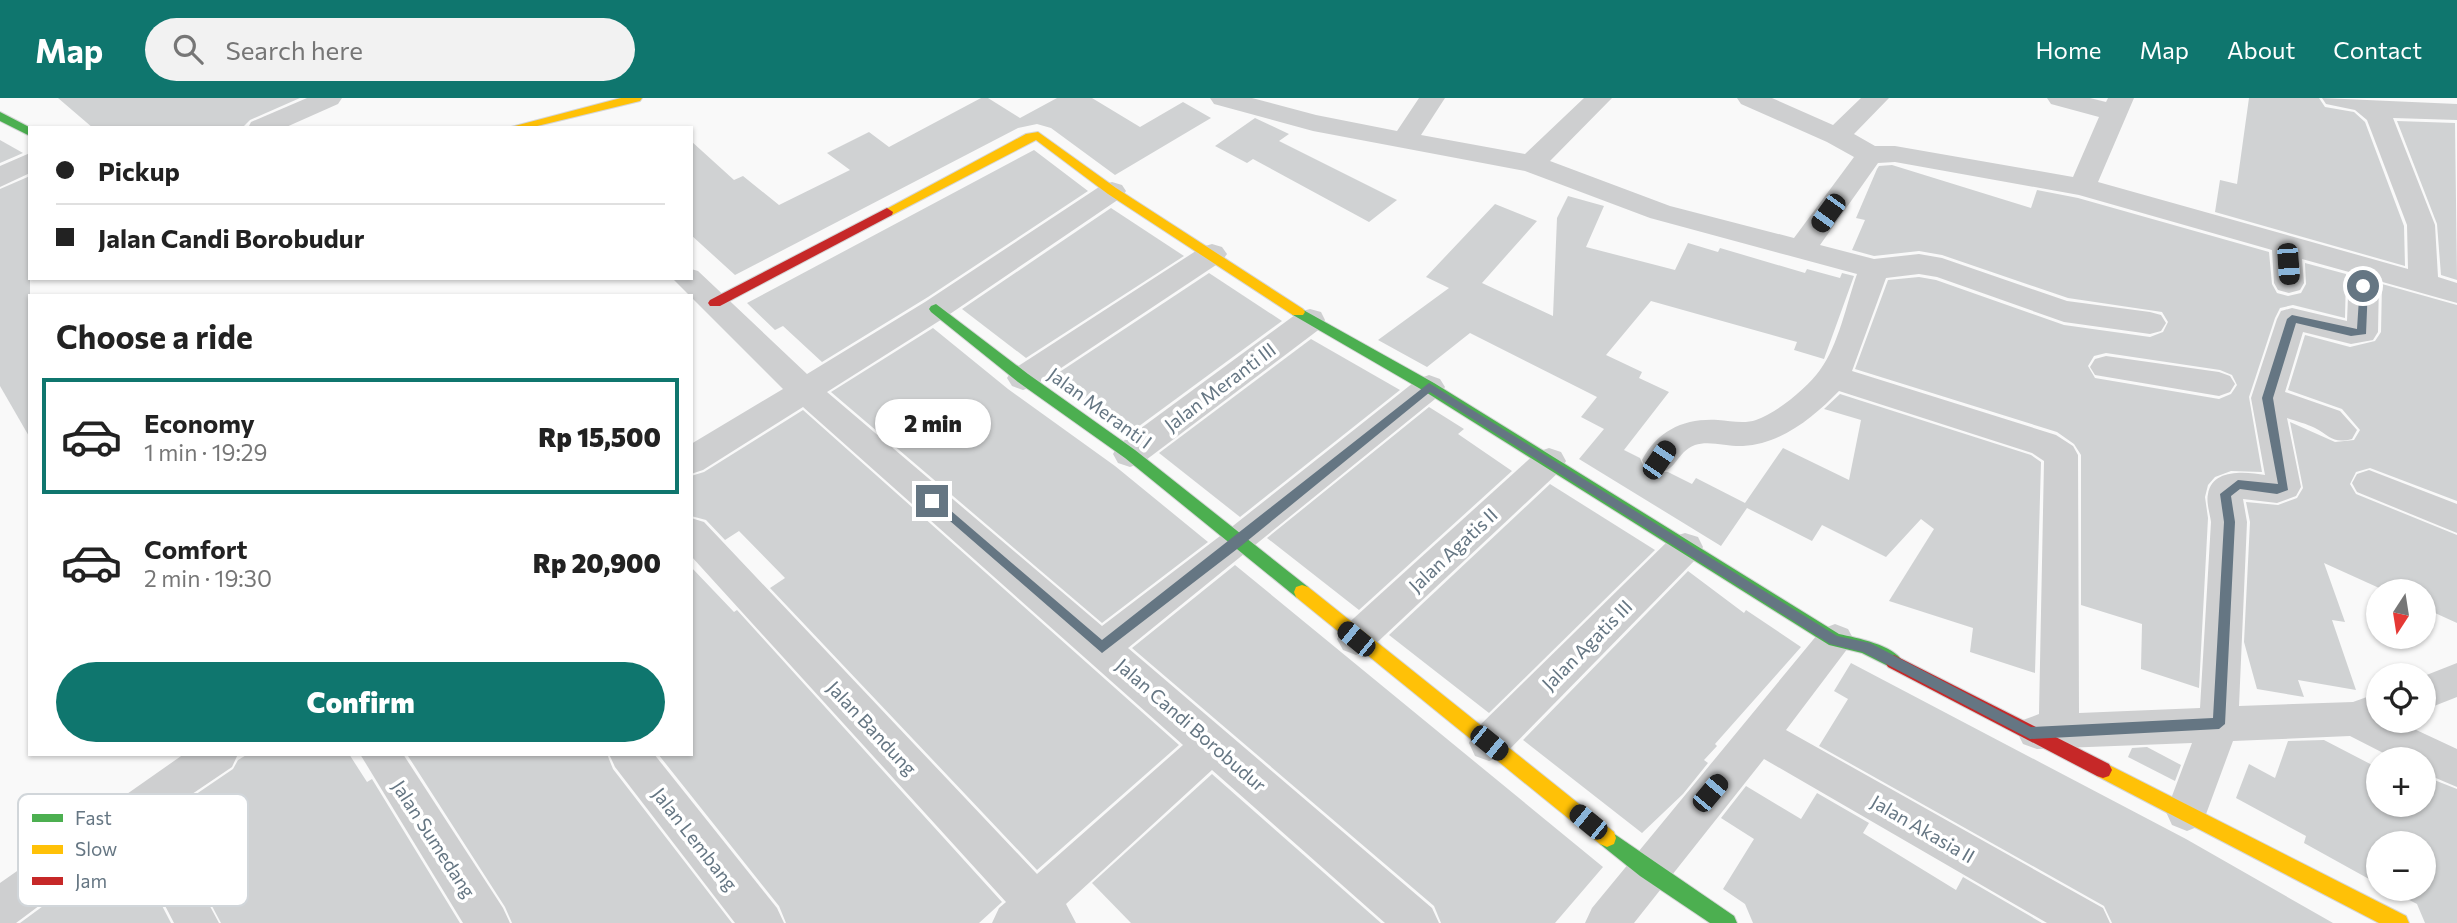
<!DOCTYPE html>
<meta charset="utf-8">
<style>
:root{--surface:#fff;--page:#f2f2f2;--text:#222;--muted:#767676;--line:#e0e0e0;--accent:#0f766e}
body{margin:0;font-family:Commissioner,sans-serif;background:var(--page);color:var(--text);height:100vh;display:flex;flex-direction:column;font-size:26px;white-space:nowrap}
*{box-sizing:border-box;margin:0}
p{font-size:23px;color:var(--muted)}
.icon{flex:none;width:38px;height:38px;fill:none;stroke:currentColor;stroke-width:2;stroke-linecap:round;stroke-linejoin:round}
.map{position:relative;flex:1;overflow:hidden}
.drawer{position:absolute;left:28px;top:196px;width:665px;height:462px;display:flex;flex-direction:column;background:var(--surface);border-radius:0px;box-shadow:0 2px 5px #0004}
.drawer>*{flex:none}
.hud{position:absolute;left:28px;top:28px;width:665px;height:154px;border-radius:0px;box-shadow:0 2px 5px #0004;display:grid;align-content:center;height:154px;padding:0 28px;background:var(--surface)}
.needle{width:46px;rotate:192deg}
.tools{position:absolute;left:2366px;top:481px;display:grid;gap:14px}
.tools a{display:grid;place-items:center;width:70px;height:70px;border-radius:50%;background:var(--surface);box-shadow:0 2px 5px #0004;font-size:35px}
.end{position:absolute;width:32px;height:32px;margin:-16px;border:9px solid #657683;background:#fff;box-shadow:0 0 0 4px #fff}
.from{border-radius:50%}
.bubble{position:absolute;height:49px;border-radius:24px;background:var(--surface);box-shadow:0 2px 5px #0004;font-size:23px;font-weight:800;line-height:49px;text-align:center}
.car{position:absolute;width:21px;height:42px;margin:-21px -10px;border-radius:9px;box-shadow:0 0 5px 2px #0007;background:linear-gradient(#222 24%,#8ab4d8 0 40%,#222 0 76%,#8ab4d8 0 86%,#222 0)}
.hud b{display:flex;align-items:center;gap:24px;height:66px;font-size:26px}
.hud b+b{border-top:2px solid var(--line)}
.hud i{width:18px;height:18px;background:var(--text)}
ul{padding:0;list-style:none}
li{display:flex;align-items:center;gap:21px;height:116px;margin:0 14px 10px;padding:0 14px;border:4px solid transparent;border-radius:0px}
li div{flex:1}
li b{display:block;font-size:26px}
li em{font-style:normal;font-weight:800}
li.current{border-color:var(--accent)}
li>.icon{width:63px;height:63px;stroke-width:1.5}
h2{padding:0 28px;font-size:32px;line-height:84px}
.cta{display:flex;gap:14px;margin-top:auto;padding:14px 28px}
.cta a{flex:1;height:80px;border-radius:42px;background:var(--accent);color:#fff;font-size:28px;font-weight:800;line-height:80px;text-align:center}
header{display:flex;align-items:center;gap:42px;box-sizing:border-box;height:98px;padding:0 35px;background:var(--accent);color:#fff}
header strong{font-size:33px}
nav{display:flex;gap:38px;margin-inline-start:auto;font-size:24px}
.search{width:490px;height:63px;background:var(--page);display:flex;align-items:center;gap:18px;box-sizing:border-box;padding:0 24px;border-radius:38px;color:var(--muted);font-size:26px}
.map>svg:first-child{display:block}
</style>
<header>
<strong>Map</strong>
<div class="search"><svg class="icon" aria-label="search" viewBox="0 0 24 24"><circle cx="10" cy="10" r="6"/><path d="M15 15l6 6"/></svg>Search here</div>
<nav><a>Home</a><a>Map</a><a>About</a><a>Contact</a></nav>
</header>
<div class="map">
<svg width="2457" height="825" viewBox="0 0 2457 825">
<rect width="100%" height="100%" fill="#f9f9f9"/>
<g fill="#d0d2d3" fill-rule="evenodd">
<polygon points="58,0 300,0 250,22 242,30 93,30"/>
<polygon points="981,0 988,0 1020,20 1057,0 1092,0 1140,29 1183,4 1211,20 1115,77 1051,30 1037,26 1018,30 735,177 691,137 691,43 734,82 743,78 779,107 850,72 827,55 869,34 889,49"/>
<polygon points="2249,0 2319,0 2325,9 2354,14 2365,24 2404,128 2405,168 2215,114 2220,82 2237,86"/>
<polygon points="1255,20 1289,36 1279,43 1397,102 1369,124 1253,61 1247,65 1215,48"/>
<polygon points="2397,23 2455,25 2457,182 2441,177 2437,126"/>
<polygon points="0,42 23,55 0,65"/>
<polygon points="1034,52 1088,93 928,199 822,264 783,228 775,232 747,205"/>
<path d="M1892,67l139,43 6,-18 41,8 191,54 3,32 5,9 11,3 13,-3 5,-9 -1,-21 41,11 -1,44 -52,-13 -13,3 -5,10 -26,79 13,75 -31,-1 -16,6 -7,8 -3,12 3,21 -9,170 -58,-19 1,-45 -61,-19v-150l-7,-11 -17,-12 -202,-63 33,-89 31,-3 17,3 128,45 86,12 13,-5 5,-10 -6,-10 -94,-14 -126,-43 -23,-4 -45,5 -22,-6 13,-30 -9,-2 21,-49 2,-3zM2106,255l114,17 12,5 5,10 -6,9 -12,5 -124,-21 -7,-12 6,-10z"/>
<polygon points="30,78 30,340 0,288 0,91"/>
<polygon points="1568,98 1604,108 1586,149 1675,172 1688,145 1718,154 1720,150 1805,175 1807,171 1840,180 1842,175 1854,178 1824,261 1794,252 1797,244 1651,203 1606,257 1642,274 1639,280 1669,294 1624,352 1640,360 1646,374 1668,374 1692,386 1696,380 1745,405 1783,350 1849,382 1861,322 1824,311 1840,296 2031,357 2041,364 2035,575 1970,554 1973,530 1889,503 1934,431 1921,421 1886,459 1822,427 1812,443 1747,410 1721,448 1579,361 1604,331 1581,319 1597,299 1470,235 1427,269 1378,242 1449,190 1426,179 1495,106 1537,123 1482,185 1553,218 1557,120"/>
<polygon points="1111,110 1184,158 1026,260 962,211"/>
<polygon points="1209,175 1282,223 1131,334 1052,279"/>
<polygon points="2382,186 2457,207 2457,403 2370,370 2356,374 2350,386 2356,396 2457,437 2457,525 2424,510 2424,494 2388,494 2324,465 2345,524 2332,522 2356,592 2298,582 2304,599 2257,591 2244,544 2250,424 2246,404 2278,407 2297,400 2303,390 2290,324 2335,344 2354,342 2360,332 2342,311 2288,292 2305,237 2350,249 2375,243 2381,234"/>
<polygon points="933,230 1008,291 1115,368 1208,444 1102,525 831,294"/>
<polygon points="1311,241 1400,292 1240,419 1159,355"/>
<polygon points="1429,309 1464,331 1458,336 1512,373 1359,512 1267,440"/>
<polygon points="803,312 1179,647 1037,772 770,490 785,480 739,433 725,442 706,422 691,418 691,378 704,374"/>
<polygon points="1550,386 1655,452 1489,615 1389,537"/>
<polygon points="1235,467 1603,769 1555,825 1441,825 1434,808 1132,550"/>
<polygon points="691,469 734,514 737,512 1002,804 979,825 786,825 779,808 658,656 691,656"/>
<polygon points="1688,473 1744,515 1746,512 1801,549 1715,646 1717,648 1704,662 1708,665 1683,696 1642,735 1523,642"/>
<polygon points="1851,565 2186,741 2333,825 2112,825 2104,808 1819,648 1848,601 1834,593"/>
<polygon points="2324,642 2378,670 2378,707 2424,707 2424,678 2457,691 2457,825 2425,825 2417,806 2388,791 2424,791 2424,746 2378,746 2378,786 2304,745 2306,738 2236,700 2249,666 2275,680 2288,643"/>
<polygon points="2147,649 2181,667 2175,683 2128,659 2132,650"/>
<polygon points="248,656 349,656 367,684 372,681 460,825 221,825 164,718 233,671 238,662"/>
<polygon points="410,656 607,656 613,671 732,825 512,825 505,809 408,658"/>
<polygon points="1212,676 1381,825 1131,825 1092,785"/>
<polygon points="1746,688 1801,721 1817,695 1869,725 1863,735 1956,792 1963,779 2042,825 1753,825 1745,806 1723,791 1754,741 1721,720"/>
<polygon points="133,752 171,825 20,825 54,800"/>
</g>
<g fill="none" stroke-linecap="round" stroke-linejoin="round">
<defs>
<g id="fast">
<polygon points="0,14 31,30 30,38 0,23"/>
<polygon points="936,206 1028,276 1135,352 1308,489 1310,494 1308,499 1302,501 1296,499 1125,360 1018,284 931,214 929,211 931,208"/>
<path d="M1298,209l136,76 405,251c18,4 55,11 64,28l-3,5 -6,2 -32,-16 -33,-8 -405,-254 -131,-76 -2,-3z"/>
<polygon points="1607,731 1734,818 1737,825 1710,825 1640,778 1600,746 1598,740 1600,734"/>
</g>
<g id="slow">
<polygon points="621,0 642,0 640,3 529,30 507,30"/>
<polygon points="1038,34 1116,90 1303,211 1305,214 1303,217 1293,217 1108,96 1036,42 892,117 887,118 881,114 1026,36"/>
<polygon points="1302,487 1308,489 1614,734 1616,740 1614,746 1607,749 1600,746 1296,499 1294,494 1296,489"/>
<polygon points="2103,664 2406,818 2409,825 2379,825 2097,678 2094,672 2097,666"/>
</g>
<g id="jam">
<polygon points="887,110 893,114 892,117 720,208 710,208 708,205 710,202"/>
<polygon points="1894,557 2109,666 2112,672 2109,678 2103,680 2097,678 1888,569 1885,564 1888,559"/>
</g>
</defs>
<use href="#fast" stroke="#d5d6d7" stroke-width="2"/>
<use href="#slow" stroke="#d5d6d7" stroke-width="2"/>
<use href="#jam" stroke="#d5d6d7" stroke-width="2"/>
<g fill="#cecfd0" fill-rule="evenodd">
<polygon points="307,0 342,0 338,6 284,30 248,30 251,24"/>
<path d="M1210,0h42l64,17 81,16 22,-33h26l-24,37 104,19 59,-56h28l-62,63 120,45 124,32 60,-81 -27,-15 -86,-38 -4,-6h35l61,27 28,-27h28l-35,36 21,12h20l178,31 26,-60 -48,-13 -4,-6h43l16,4 2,-4h26l-36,84 310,87 -1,-44 -40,-105 -12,-10 -29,-6 -4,-6 135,6v16l-64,-2 42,107 3,52 19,6v20l-78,-22 -1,51 -5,8 -22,4 -48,-12 -18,60 55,19 17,19 -5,9c-19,5 -22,-3 -37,-11 -8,-4 -19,-7 -28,-10l14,69 -5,9 -19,7 -34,-4 4,23 -8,184 114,-4 25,-9v28h19l60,28v38l-33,-14v-13h-27l-47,-24 -117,5 -31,84 -15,6 -15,-6 -6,-13 26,-69 -155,6 -14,-5 -6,-12 6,-12 16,-6 5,-253 -12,-8 -193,-62c-25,26 -58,53 -96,55 -14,1 -34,-6 -48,-1 -23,9 -17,34 -48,24l-5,-9c16,-30 43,-42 76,-40 12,1 27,4 38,0 21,-7 51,-32 64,-50 19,-26 26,-65 37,-96l-207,-56 -125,-47 -212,-40 -99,-27zM1895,64l184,33 193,55 2,33 4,7 11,3 11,-3 4,-7 -2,-24 47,13 -2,49 -55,-13 -11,3 -4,8 -26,79 14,77c-18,-3 -53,-7 -57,19 -2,8 2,20 3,28l-11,186 -121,5 -1,-258 -5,-9 -17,-11 -204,-64 34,-93 33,-4 18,3 127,45 86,12 11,-3 5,-8 -5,-8 -11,-3 -83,-11 -125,-43 -23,-4 -45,5 -54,-14 58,-82z"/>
<polygon points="30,55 30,75 0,89 0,68"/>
<polygon points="1112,84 1122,87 1126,93 1122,99 947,218 827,294 1102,528 1224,435 1418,281 1429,277 1440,281 1445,289 1440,297 1128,550 1432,810 1439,825 1385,825 1212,672 1066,806 1076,825 992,825 999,810 1006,804 691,458 691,420 704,424 1037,776 1183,647 803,309 703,372 691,376 691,346 783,291 672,180 691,180 691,171 698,173 807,276 925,204 1102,87"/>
<polygon points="1212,146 1222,149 1227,156 1222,163 1034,288 1023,292 1012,288 1007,280 1012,272 1202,149"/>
<polygon points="1310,211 1321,214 1325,222 1321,230 1142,365 1130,369 1118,365 1113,356 1118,347 1299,214"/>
<polygon points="2106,258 2219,274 2230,278 2235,286 2230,294 2219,298 2095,277 2090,269 2095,261"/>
<polygon points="1549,350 1561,354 1566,363 1561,372 1369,552 1356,557 1343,552 1337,541 1343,530 1537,354"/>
<polygon points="2369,372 2457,406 2457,435 2357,394 2352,385 2357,376"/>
<polygon points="1685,435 1698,439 1703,449 1698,459 1503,658 1489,663 1475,658 1469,645 1475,632 1672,439"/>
<polygon points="1835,526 1848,531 1854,542 1786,632 2103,810 2110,825 2047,825 1764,661 1634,825 1585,825 1592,810 1822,531"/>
<polygon points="2457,565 2457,599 2424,612 2424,578"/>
<polygon points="184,656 238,656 232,669 161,717 219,825 174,825 130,740 16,825 0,825 0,785"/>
<polygon points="360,656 403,656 503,810 510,825 463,825"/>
<polygon points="609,656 654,656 777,810 784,825 735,825 615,669"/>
</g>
<use href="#fast" fill="#4caf50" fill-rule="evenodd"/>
<use href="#slow" fill="#ffc107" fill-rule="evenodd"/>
<use href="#jam" fill="#c62828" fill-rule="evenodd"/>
</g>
<polygon fill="#657683" points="2360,185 2368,188 2366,236 2351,238 2296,225 2273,300 2288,392 2277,396 2240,391 2231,398 2235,424 2225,626 2219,631 2030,641 1863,554 1830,546 1430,294 1241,448 1102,555 927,403 936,400 1102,542 1429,285 1837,538 1870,545 2031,629 2213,620 2224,424 2220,396 2238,382 2278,386 2262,300 2287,221 2292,217 2357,231"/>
<g text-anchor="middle" stroke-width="7" stroke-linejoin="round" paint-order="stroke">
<g font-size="19" fill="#657683" stroke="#fff">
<text transform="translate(1220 289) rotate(-37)" y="7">Jalan Meranti III</text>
<text transform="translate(1100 310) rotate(36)" y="7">Jalan Meranti I</text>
<text transform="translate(1453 452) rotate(-43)" y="7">Jalan Agatis II</text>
<text transform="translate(1587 547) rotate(-45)" y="7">Jalan Agatis III</text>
<text transform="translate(1191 627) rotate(41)" y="7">Jalan Candi Borobudur</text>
<text transform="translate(872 630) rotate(47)" y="7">Jalan Bandung</text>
<text transform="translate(1923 731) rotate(30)" y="7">Jalan Akasia II</text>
<text transform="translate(434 741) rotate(57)" y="7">Jalan Sumedang</text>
<text transform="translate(695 741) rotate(52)" y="7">Jalan Lembang</text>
</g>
</g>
<rect x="18" y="696" width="230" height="112" rx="10" fill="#fff" stroke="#d1d6da" stroke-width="2"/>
<rect x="32" y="716" width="31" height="8" fill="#4caf50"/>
<rect x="32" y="747" width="31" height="9" fill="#ffc107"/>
<rect x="32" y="779" width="31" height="8" fill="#c62828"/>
<g font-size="19" fill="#657683">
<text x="75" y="727">Fast</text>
<text x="75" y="758">Slow</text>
<text x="75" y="790">Jam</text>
</g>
</svg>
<div class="tools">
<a><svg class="needle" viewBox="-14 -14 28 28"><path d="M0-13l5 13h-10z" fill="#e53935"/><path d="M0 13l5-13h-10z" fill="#767676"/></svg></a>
<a><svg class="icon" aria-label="locate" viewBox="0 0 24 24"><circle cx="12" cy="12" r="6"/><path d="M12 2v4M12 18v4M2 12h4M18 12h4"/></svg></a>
<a>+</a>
<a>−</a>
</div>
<i class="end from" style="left:2363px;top:188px"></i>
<i class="end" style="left:932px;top:403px"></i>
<div class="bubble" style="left:875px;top:301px;width:116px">2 min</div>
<i class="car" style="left:1828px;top:115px;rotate:216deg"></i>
<i class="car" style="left:2288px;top:166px;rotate:176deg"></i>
<i class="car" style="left:1659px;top:362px;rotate:34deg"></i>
<i class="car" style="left:1356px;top:541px;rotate:309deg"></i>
<i class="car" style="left:1489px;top:645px;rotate:129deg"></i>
<i class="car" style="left:1710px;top:695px;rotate:40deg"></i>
<i class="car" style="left:1588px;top:724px;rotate:309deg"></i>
<div class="hud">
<b><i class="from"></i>Pickup</b>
<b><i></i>Jalan Candi Borobudur</b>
</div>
<section class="drawer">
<h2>Choose a ride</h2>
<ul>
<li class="current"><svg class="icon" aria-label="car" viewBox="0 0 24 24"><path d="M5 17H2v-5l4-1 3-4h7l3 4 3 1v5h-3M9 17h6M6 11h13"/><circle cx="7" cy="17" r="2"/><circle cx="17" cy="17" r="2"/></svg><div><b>Economy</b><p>1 min · 19:29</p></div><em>Rp 15,500</em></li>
<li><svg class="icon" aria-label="car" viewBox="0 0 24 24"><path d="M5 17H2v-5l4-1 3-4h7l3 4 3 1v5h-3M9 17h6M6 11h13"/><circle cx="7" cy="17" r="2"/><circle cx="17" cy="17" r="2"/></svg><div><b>Comfort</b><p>2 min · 19:30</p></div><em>Rp 20,900</em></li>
</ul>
<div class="cta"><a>Confirm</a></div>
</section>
</div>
